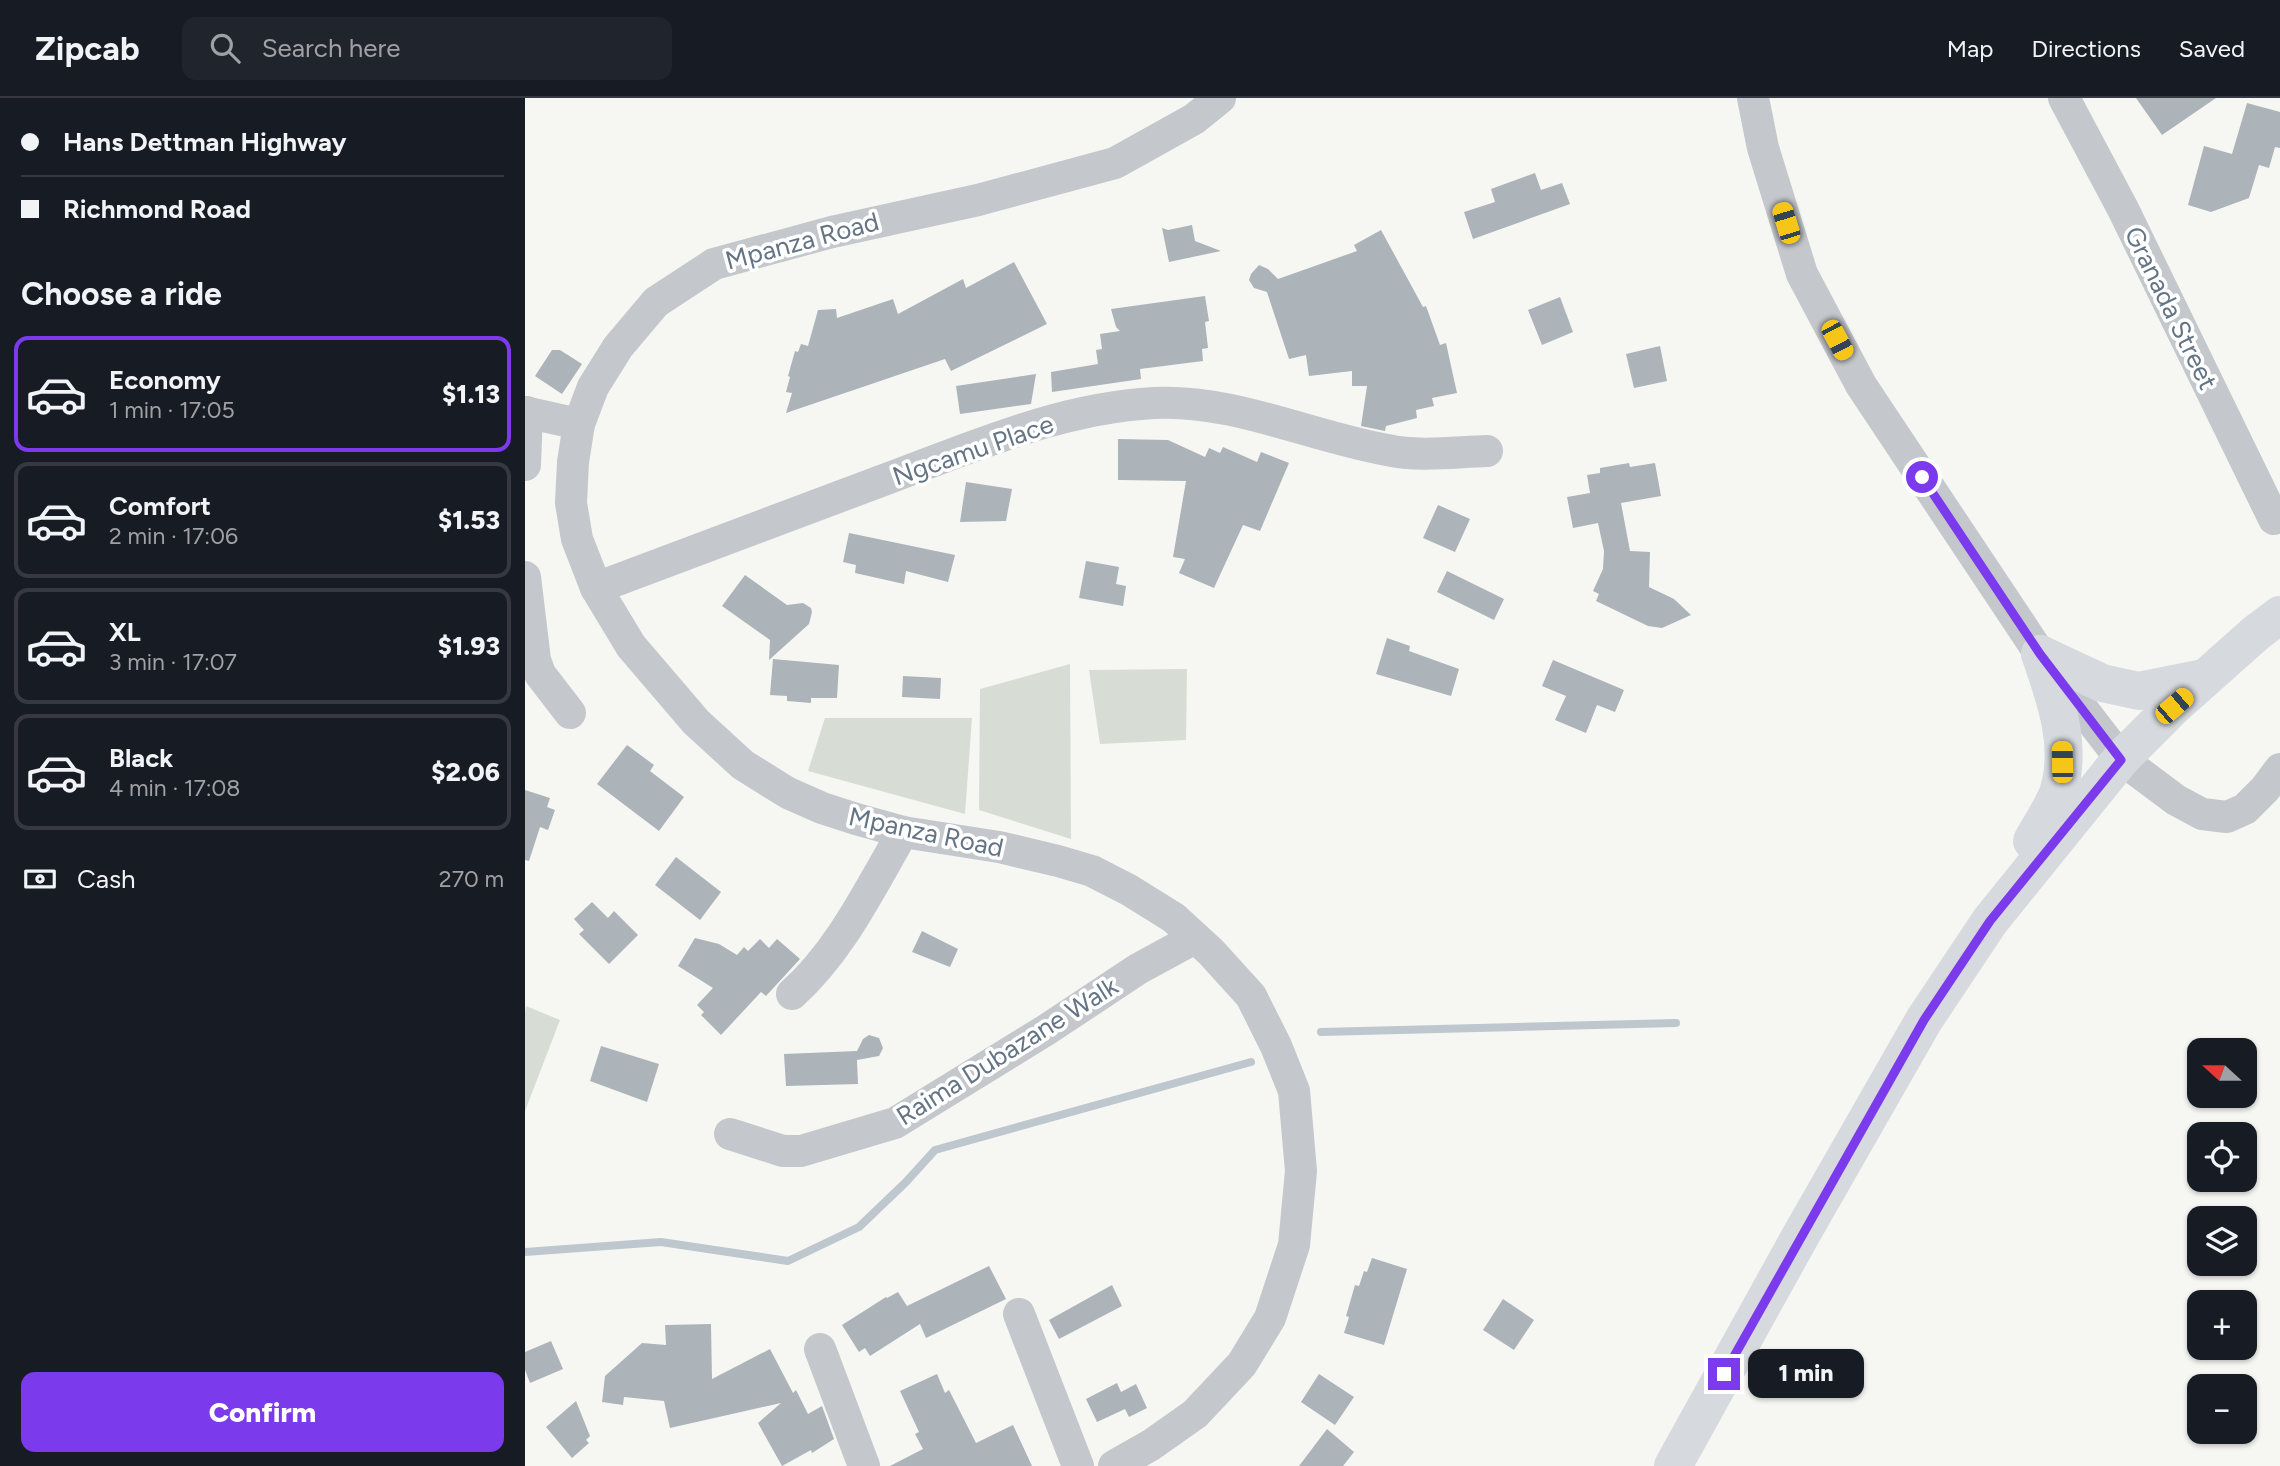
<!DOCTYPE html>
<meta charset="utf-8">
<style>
:root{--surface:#171b24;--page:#20242c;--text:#f1f3f6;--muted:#9ea1a6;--line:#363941;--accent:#7c3aed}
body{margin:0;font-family:Figtree,sans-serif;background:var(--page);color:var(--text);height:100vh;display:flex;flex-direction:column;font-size:26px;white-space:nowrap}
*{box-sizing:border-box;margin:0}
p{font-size:23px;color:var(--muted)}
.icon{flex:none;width:38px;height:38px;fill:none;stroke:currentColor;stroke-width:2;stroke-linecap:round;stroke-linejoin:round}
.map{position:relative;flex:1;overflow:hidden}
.side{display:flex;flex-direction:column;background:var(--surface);width:525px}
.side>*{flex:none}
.top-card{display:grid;align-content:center;height:154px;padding:0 21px;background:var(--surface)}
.needle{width:46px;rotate:291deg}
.buttons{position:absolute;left:1662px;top:940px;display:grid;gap:14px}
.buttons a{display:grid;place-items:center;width:70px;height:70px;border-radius:14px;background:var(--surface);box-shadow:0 2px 5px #0004;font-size:35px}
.end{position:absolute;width:32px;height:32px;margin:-16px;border:9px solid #7c3aed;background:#fff;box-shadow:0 0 0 4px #fff}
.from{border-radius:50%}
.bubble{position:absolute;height:49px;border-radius:14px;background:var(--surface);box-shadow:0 2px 5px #0004;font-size:23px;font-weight:800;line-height:49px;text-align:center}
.car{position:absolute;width:21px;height:42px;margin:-21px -10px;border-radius:9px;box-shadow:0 0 5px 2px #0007;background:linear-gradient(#f5c518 24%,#345 0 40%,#f5c518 0 76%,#345 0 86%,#f5c518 0)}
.top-card b{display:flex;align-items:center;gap:24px;height:66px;font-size:26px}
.top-card b+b{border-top:2px solid var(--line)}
.top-card i{width:18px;height:18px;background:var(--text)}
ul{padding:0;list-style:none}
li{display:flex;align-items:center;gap:21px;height:116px;margin:0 14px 10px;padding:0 7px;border:4px solid var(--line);border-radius:14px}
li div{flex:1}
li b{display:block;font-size:26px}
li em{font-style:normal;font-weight:800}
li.active{border-color:var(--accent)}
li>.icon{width:63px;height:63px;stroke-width:1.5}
h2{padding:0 21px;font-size:32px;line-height:84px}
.pay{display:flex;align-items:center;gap:18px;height:77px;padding:0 21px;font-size:26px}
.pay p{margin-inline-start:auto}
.action{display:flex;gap:14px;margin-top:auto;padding:14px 21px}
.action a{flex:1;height:80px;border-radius:14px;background:var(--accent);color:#fff;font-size:28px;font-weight:800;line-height:80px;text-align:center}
header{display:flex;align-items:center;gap:42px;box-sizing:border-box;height:98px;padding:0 35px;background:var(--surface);border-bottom:2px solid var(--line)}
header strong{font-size:33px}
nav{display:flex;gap:38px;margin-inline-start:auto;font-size:24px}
.search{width:490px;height:63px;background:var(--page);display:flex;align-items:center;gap:18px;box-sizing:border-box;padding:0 24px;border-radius:14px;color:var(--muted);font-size:26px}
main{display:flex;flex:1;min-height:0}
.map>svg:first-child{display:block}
</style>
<header>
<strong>Zipcab</strong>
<div class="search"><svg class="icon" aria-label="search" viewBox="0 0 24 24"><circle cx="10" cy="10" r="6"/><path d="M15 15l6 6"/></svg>Search here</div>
<nav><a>Map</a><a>Directions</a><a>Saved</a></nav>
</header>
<main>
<section class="side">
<div class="top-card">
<b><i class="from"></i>Hans Dettman Highway</b>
<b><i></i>Richmond Road</b>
</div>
<h2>Choose a ride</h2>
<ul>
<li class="active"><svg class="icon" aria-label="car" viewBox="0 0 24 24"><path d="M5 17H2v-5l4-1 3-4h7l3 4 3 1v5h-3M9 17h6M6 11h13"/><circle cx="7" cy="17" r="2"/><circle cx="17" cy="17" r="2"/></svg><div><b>Economy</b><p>1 min · 17:05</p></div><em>$1.13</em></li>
<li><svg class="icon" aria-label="car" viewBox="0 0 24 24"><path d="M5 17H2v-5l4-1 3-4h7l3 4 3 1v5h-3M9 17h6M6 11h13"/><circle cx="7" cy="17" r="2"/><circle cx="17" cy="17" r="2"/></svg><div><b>Comfort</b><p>2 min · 17:06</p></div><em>$1.53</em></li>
<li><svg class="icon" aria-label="car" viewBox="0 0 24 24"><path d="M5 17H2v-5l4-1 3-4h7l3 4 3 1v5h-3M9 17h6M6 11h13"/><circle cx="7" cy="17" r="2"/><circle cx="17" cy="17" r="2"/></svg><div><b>XL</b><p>3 min · 17:07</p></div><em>$1.93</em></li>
<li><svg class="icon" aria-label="car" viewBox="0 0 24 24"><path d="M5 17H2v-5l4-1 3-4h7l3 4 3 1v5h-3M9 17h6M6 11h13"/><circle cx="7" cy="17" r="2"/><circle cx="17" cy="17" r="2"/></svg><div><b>Black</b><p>4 min · 17:08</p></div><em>$2.06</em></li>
</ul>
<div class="pay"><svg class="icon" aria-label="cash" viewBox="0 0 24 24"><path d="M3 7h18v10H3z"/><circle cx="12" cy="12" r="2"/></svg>Cash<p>270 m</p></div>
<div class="action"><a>Confirm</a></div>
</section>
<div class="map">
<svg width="1755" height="1368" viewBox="0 0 1755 1368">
<rect width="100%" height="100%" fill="#f6f7f3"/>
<g fill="#d7ddd4">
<polygon points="545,566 546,741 454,712 455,591"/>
<polygon points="662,571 661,642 575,646 564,572"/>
<polygon points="300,620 447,620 440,716 283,673"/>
<polygon points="1,908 35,922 0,1013 0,915"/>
</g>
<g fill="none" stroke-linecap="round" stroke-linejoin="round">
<g stroke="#bdc7cd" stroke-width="8">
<polyline points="796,934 1151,925"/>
<polyline points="0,1154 136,1144 263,1163 334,1129 381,1084 410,1052 726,964"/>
</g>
</g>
<g fill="#acb3b9">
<polygon points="1611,0 1691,0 1637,37"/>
<polygon points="1722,5 1755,14 1755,50 1750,49 1744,70 1734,67 1724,100 1686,114 1663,107 1679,48 1707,56"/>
<polygon points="1010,75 1016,92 1037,85 1045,106 948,141 939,114 970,104 966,91"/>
<polygon points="667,127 670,143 696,153 644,164 637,130 643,132"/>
<polygon points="856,132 898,209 901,208 915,247 921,245 932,295 907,300 909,308 891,312 892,320 861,328 860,333 836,328 842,288 827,288 827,273 784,278 781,257 764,261 742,194 729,190 724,182 726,176 734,167 743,171 753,181 832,153 829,147"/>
<polygon points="489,164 522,226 426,273 420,261 261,315 267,295 261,294 265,279 263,278 270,253 273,254 276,246 283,248 293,212 311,211 312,220 368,201 373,216 438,181 441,190"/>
<polygon points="680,198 684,223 680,224 683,250 677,251 678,263 615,271 616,281 527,294 526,274 573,266 571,252 577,251 575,236 595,233 591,229 586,211"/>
<polygon points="1035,199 1048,234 1017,247 1003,212"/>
<polygon points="1135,248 1142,283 1109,290 1101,256"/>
<polygon points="27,252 35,252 57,266 37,296 10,278"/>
<polygon points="511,276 506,306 435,316 431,288"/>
<polygon points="593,341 643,342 680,359 684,350 695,355 698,349 732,364 736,354 764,365 735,433 718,427 689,490 654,475 660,461 648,459 661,383 593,382"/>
<polygon points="1104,365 1105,369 1130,365 1136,398 1096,405 1105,453 1125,454 1124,489 1149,501 1166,517 1137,530 1123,528 1071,503 1074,496 1068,493 1078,471 1079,453 1073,425 1048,430 1042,399 1065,395 1062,377 1075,375 1075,370"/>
<polygon points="441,384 487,391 481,423 435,424"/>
<polygon points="913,407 945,421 930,454 898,440"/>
<polygon points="324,435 430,457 423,484 381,473 379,486 330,475 331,467 318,464"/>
<polygon points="561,463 594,469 591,486 601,488 598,508 554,500"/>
<polygon points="922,473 979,501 969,522 912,494"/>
<polygon points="220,477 262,507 278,505 286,510 287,514 284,526 244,562 245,542 197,508"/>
<polygon points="862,540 885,548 884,553 934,571 926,598 851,576"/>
<polygon points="248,561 314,567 312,600 286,600 286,605 262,603 262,598 245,597"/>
<polygon points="1028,562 1099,592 1090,614 1072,607 1061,635 1030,622 1041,598 1017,588"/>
<polygon points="378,578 416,580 415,601 377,599"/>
<polygon points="102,647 129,667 125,673 159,699 134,733 72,686"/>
<polygon points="0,692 25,700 22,709 30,712 23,732 15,729 4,763 0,762"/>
<polygon points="151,759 196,794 175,822 130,787"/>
<polygon points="67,804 83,820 89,813 113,837 84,866 54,836 59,832 49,821"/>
<polygon points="397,833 433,851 425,869 387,854"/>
<polygon points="170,840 194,846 212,857 219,849 223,853 235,841 244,850 252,841 275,861 241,898 236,894 196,937 176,917 179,914 172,907 188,890 153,868"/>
<polygon points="344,937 354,940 358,950 354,958 332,962 333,986 261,988 259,956 332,953 338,941"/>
<polygon points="76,948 134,966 122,1004 65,983"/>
<polygon points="847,1160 882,1171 859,1247 819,1235 824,1219 821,1218 830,1187 834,1188 839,1173 842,1174"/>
<polygon points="464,1168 481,1201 401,1240 395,1226 345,1258 340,1250 334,1254 317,1227 361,1199 362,1200 373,1194 382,1208"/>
<polygon points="587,1187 597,1208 534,1241 524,1222"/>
<polygon points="978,1201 1009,1222 989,1252 958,1232"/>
<polygon points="186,1226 187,1281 245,1251 268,1295 271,1292 283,1316 297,1308 309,1341 287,1355 286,1352 257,1368 233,1325 256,1305 145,1330 139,1303 99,1299 98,1307 77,1304 80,1278 117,1245 141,1247 140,1227"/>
<polygon points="26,1243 38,1271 5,1285 0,1272 0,1254"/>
<polygon points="412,1276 420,1295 424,1292 451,1345 488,1327 507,1368 365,1368 398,1351 390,1336 394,1334 375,1293"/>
<polygon points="794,1276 829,1299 810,1327 776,1304"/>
<polygon points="592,1285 596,1294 611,1286 622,1310 604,1319 600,1311 572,1324 561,1301"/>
<polygon points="51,1303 65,1338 61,1342 64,1345 47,1360 21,1329"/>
<polygon points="802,1331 829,1354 818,1368 774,1368"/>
</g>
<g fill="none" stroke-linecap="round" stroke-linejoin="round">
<g stroke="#c4c7cb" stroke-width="32">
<polyline points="1228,0 1238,50 1277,176 1336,287 1515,556 1596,661 1651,702 1677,716 1702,719 1720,711 1740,691 1755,671"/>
<polyline points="1539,0 1598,111 1749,421"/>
<polyline points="0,314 54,326"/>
<polyline points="0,367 2,314"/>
<polyline points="0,479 10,562 15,576 45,615"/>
<path d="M71,490c98,-37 196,-73 293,-110 86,-32 172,-70 265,-75 79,-4 155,33 233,47 33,7 67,2 100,1"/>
<path d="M267,896c49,-44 78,-106 111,-162"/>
<polyline points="205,1036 258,1053 276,1053 370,1025 521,932 613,871 670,840"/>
<polyline points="494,1216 553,1368"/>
<polyline points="295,1251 339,1368"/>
<polyline points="589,1368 626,1347 670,1316 717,1266 745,1220 769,1147 776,1073 769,993 751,948 726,898 686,854 649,820 604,792 567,773 533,763 474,749 378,734 331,721 297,710 263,695 218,667 171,624 106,548 71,490 52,441 46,405 48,364 54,326 68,289 93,249 131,204 189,166 307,134 453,102 590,65 669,21 695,0"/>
</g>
<g stroke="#d6dade" stroke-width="38">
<polyline points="1515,556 1577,585 1614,593 1679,580"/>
<path d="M1507,743c8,-15 20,-32 26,-48 15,-47 -3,-96 -18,-139"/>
<polyline points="1148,1368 1276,1137 1399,922 1465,823 1596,661 1649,608 1731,535 1755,517"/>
</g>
</g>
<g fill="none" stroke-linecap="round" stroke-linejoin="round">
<polyline stroke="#7c3aed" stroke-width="9" points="1199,1276 1399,922 1465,823 1596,662 1515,556 1397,379"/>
</g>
<g text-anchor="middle" stroke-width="7" stroke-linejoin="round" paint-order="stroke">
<g font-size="26" fill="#657484" stroke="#fff">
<text transform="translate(277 143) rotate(-15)" y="9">Mpanza Road</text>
<text transform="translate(1646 210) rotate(64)" y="9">Granada Street</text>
<text transform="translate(448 352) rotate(-19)" y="9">Ngcamu Place</text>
<text transform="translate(401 734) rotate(12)" y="9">Mpanza Road</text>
<text transform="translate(482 953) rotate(-32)" y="9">Raima Dubazane Walk</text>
</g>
</g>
</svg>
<div class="buttons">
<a><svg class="needle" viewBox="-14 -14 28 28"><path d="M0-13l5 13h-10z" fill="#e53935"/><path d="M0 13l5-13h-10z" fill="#9ea1a6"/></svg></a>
<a><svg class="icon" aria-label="locate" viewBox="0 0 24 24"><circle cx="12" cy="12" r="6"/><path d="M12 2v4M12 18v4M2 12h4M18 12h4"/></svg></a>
<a><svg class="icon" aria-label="layers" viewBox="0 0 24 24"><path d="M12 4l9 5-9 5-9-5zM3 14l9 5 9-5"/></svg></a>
<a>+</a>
<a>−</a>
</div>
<i class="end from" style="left:1397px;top:379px"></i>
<i class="end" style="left:1199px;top:1276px"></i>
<div class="bubble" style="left:1223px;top:1251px;width:116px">1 min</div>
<i class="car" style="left:1261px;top:125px;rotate:343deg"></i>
<i class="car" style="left:1312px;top:242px;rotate:152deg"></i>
<i class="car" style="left:1649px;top:608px;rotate:49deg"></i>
<i class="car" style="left:1537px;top:664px;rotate:359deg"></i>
</div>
</main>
